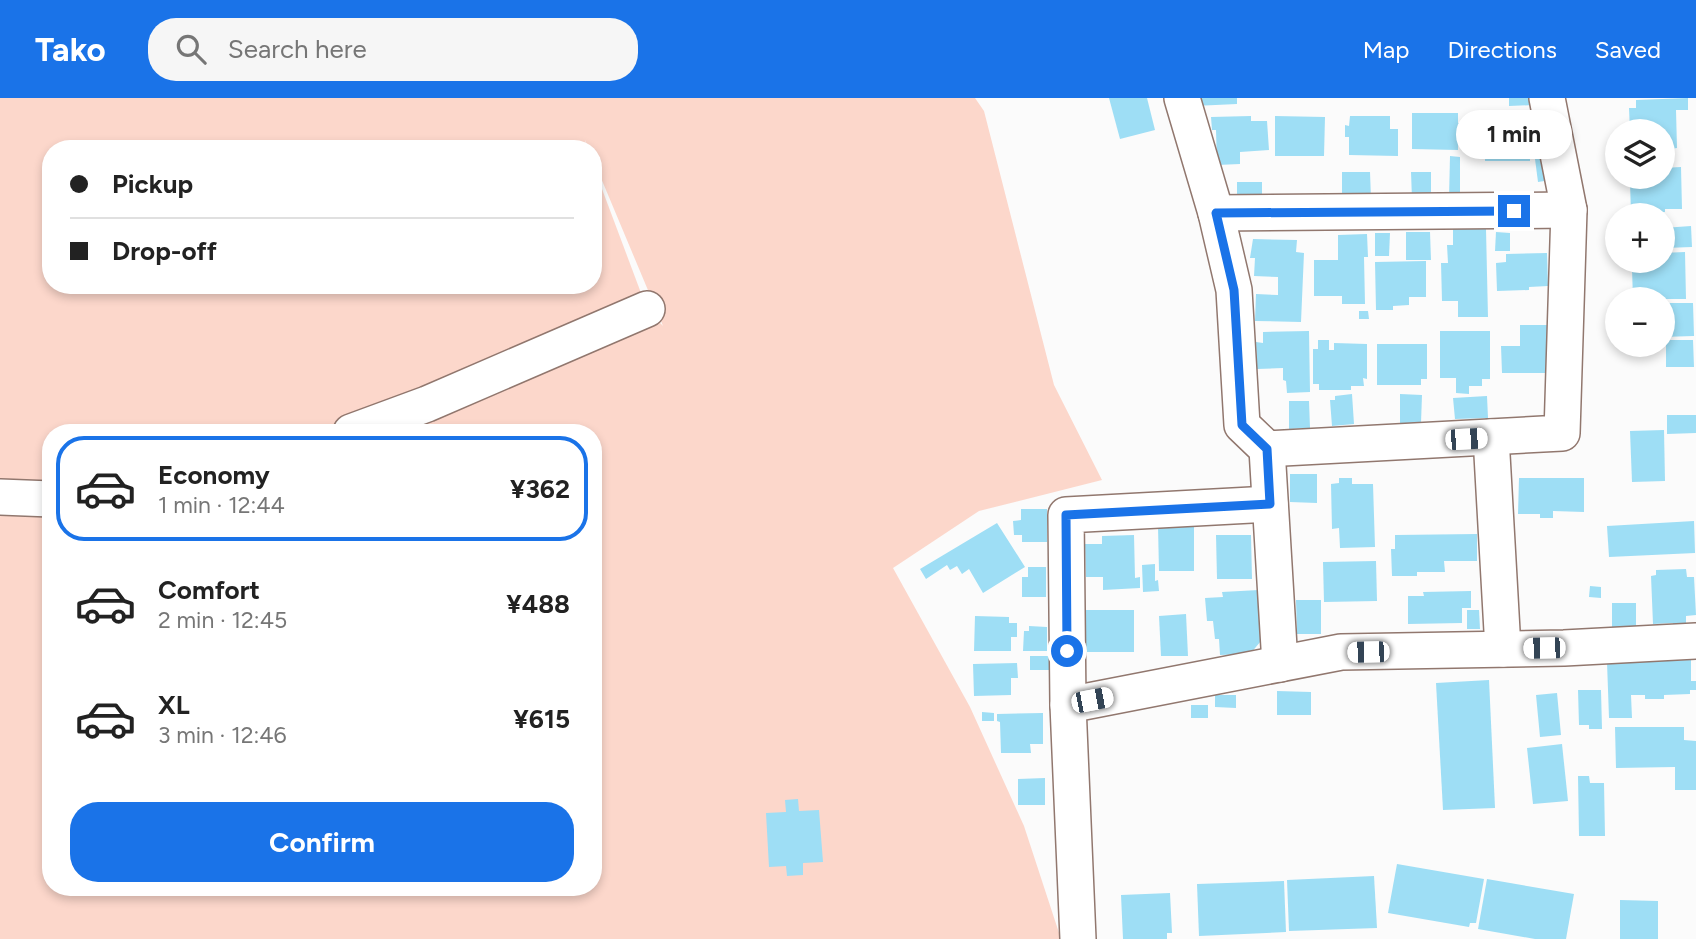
<!DOCTYPE html>
<meta charset="utf-8">
<style>
:root{--surface:#fff;--page:#f6f6f6;--text:#222;--muted:#767676;--line:#e0e0e0;--accent:#1a73e8}
body{margin:0;font-family:Figtree,sans-serif;background:var(--page);color:var(--text);height:100vh;display:flex;flex-direction:column;font-size:26px;white-space:nowrap}
*{box-sizing:border-box;margin:0}
p{font-size:23px;color:var(--muted)}
.icon{flex:none;width:38px;height:38px;fill:none;stroke:currentColor;stroke-width:2;stroke-linecap:round;stroke-linejoin:round}
.map{position:relative;flex:1;overflow:hidden}
.panel{position:absolute;left:42px;top:326px;width:560px;height:472px;display:flex;flex-direction:column;background:var(--surface);border-radius:28px;box-shadow:0 4px 10px #0003}
.panel>*{flex:none}
.banner{position:absolute;left:42px;top:42px;width:560px;height:154px;border-radius:28px;box-shadow:0 4px 10px #0003;display:grid;align-content:center;height:154px;padding:0 28px;background:var(--surface)}
.controls{position:absolute;left:1605px;top:21px;display:grid;gap:14px}
.controls a{display:grid;place-items:center;width:70px;height:70px;border-radius:50%;background:var(--surface);box-shadow:0 4px 10px #0003;font-size:35px}
.end{position:absolute;width:32px;height:32px;margin:-16px;border:9px solid #1a73e8;background:#fff;box-shadow:0 0 0 4px #fff}
.from{border-radius:50%}
.bubble{position:absolute;height:49px;border-radius:24px;background:var(--surface);box-shadow:0 4px 10px #0003;font-size:23px;font-weight:700;line-height:49px;text-align:center}
.car{position:absolute;width:21px;height:42px;margin:-21px -10px;border-radius:9px;box-shadow:0 0 5px 2px #0007;background:linear-gradient(#fff 24%,#345 0 40%,#fff 0 76%,#345 0 86%,#fff 0)}
.banner b{display:flex;align-items:center;gap:24px;height:66px;font-size:26px}
.banner b+b{border-top:2px solid var(--line)}
.banner i{width:18px;height:18px;background:var(--text)}
ul{padding:12px 0 0;list-style:none}
li{display:flex;align-items:center;gap:21px;height:105px;margin:0 14px 10px;padding:0 14px;border:4px solid transparent;border-radius:28px}
li div{flex:1}
li b{display:block;font-size:26px}
li em{font-style:normal;font-weight:700}
li.active{border-color:var(--accent)}
li>.icon{width:63px;height:63px;stroke-width:1.5}
.cta{display:flex;gap:14px;margin-top:auto;padding:14px 28px}
.cta a{flex:1;height:80px;border-radius:28px;background:var(--accent);color:#fff;font-size:28px;font-weight:700;line-height:80px;text-align:center}
header{display:flex;align-items:center;gap:42px;box-sizing:border-box;height:98px;padding:0 35px;background:var(--accent);color:#fff}
header strong{font-size:33px}
nav{display:flex;gap:38px;margin-inline-start:auto;font-size:24px}
.search{width:490px;height:63px;background:var(--page);display:flex;align-items:center;gap:18px;box-sizing:border-box;padding:0 24px;border-radius:28px;color:var(--muted);font-size:26px}
.map>svg:first-child{display:block}
</style>
<header>
<strong>Tako</strong>
<div class="search"><svg class="icon" aria-label="search" viewBox="0 0 24 24"><circle cx="10" cy="10" r="6"/><path d="M15 15l6 6"/></svg>Search here</div>
<nav><a>Map</a><a>Directions</a><a>Saved</a></nav>
</header>
<div class="map">
<svg width="1696" height="841" viewBox="0 0 1696 841">
<rect width="100%" height="100%" fill="#fbfbfb"/>
<path fill="#fcd7cb" fill-rule="evenodd" d="M0,0h975l9,13 70,274 48,95 -123,31 -86,57 77,139 54,119 37,113h-1061zM585,42l4,9h4v10l70,167 -16,-17 -54,-144v120h-542v-136h536zM51,334h542v455h-542z"/>
<g fill="#9edef5">
<polygon points="1109,0 1147,0 1155,32 1120,41"/>
<polygon points="1192,0 1237,0 1237,6 1194,8"/>
<polygon points="1509,0 1533,0 1534,7 1509,8"/>
<polygon points="1688,0 1688,12 1676,12 1677,50 1670,51 1670,57 1662,57 1662,33 1630,33 1629,10 1636,10 1636,2"/>
<polygon points="1412,15 1458,15 1458,25 1463,25 1463,36 1458,36 1458,52 1412,51"/>
<polygon points="1251,18 1251,23 1267,23 1269,52 1240,54 1240,66 1217,67 1216,32 1212,32 1211,19"/>
<polygon points="1275,18 1325,19 1324,58 1275,58"/>
<polygon points="1350,18 1390,18 1390,31 1398,31 1398,58 1349,57 1349,39 1345,39 1345,27 1349,28"/>
<polygon points="1485,18 1534,18 1534,32 1530,32 1530,63 1485,63"/>
<polygon points="1450,58 1460,59 1460,101 1449,101"/>
<polygon points="1547,59 1551,82 1538,84 1535,61"/>
<polygon points="1681,69 1682,111 1665,111 1665,114 1631,115 1630,85 1640,85 1640,79 1662,79 1662,70"/>
<polygon points="1342,74 1370,74 1371,101 1342,101"/>
<polygon points="1411,74 1431,74 1431,101 1412,101"/>
<rect x="1237" y="84" width="25" height="17"/>
<polygon points="1691,128 1692,149 1665,150 1663,130"/>
<polygon points="1453,131 1486,131 1488,219 1458,219 1458,203 1442,203 1441,165 1448,165 1447,147 1453,147"/>
<polygon points="1406,134 1430,134 1431,162 1406,162"/>
<polygon points="1496,134 1510,135 1510,153 1495,153"/>
<polygon points="1375,135 1390,135 1389,158 1375,158"/>
<polygon points="1367,136 1368,159 1364,159 1365,206 1342,206 1342,198 1314,198 1314,162 1338,162 1338,137"/>
<polygon points="1253,141 1297,142 1296,154 1304,155 1301,224 1255,223 1256,196 1278,197 1278,179 1254,178 1255,160 1250,160"/>
<polygon points="1685,154 1686,201 1633,201 1632,171 1641,171 1641,163 1662,163 1662,155"/>
<polygon points="1547,155 1548,188 1529,189 1529,192 1497,193 1496,165 1506,164 1506,156"/>
<polygon points="1426,163 1426,199 1409,199 1409,207 1393,208 1393,212 1376,212 1375,164"/>
<polygon points="1665,205 1693,205 1694,238 1662,239"/>
<polygon points="1359,213 1368,213 1369,221 1359,221"/>
<polygon points="1520,227 1557,227 1549,275 1502,275 1501,248 1520,248"/>
<polygon points="1309,233 1310,294 1287,295 1286,283 1283,282 1283,270 1257,271 1256,244 1263,245 1263,234"/>
<polygon points="1440,233 1490,233 1490,281 1482,281 1482,288 1469,288 1469,296 1456,295 1456,280 1440,280"/>
<polygon points="1318,242 1329,242 1329,252 1334,252 1334,245 1367,246 1367,281 1363,280 1364,288 1351,288 1351,292 1319,292 1319,286 1313,286 1313,251 1318,251"/>
<polygon points="1666,242 1693,242 1694,269 1666,269"/>
<polygon points="1377,246 1427,246 1427,281 1421,281 1421,287 1377,287"/>
<polygon points="1352,296 1354,326 1332,328 1330,302 1335,302 1335,298"/>
<polygon points="1400,296 1422,297 1421,325 1400,325"/>
<polygon points="1487,298 1488,320 1455,321 1453,300"/>
<polygon points="1289,303 1309,303 1310,330 1289,331"/>
<polygon points="1667,317 1696,317 1696,335 1667,336"/>
<polygon points="1664,332 1665,383 1632,384 1630,333"/>
<polygon points="1290,376 1317,376 1317,405 1290,404"/>
<polygon points="1339,380 1352,380 1352,386 1373,386 1375,449 1340,450 1339,430 1332,431 1331,386 1339,385"/>
<polygon points="1519,380 1584,380 1584,414 1553,413 1553,420 1540,420 1540,416 1518,416"/>
<polygon points="1021,411 1047,411 1047,444 1022,444 1022,437 1014,437 1013,423 1021,422"/>
<polygon points="1694,423 1695,455 1609,459 1607,428"/>
<polygon points="997,425 1025,469 983,495 969,471 962,476 957,468 950,472 947,467 926,481 920,471"/>
<polygon points="1158,428 1194,428 1194,473 1159,473"/>
<polygon points="1477,436 1477,463 1444,463 1445,474 1417,474 1417,478 1392,478 1391,451 1395,451 1395,437"/>
<polygon points="1134,437 1135,480 1140,479 1140,490 1103,492 1103,479 1086,479 1085,446 1102,446 1102,438"/>
<polygon points="1216,437 1251,437 1252,481 1217,481"/>
<polygon points="1376,463 1377,503 1324,504 1323,464"/>
<polygon points="1155,466 1155,483 1158,482 1159,493 1143,494 1142,467"/>
<polygon points="1028,469 1046,469 1046,499 1022,499 1022,479 1028,479"/>
<polygon points="1686,471 1687,479 1694,479 1696,517 1686,518 1686,529 1673,529 1673,525 1653,526 1651,478 1656,477 1656,472"/>
<polygon points="1590,488 1601,489 1601,500 1589,499"/>
<polygon points="1259,492 1261,543 1250,556 1220,557 1219,541 1215,541 1213,523 1207,523 1205,500 1223,499 1222,494"/>
<polygon points="1471,493 1471,510 1462,510 1462,525 1408,526 1408,498 1424,498 1423,494"/>
<polygon points="1296,502 1321,502 1321,536 1297,536"/>
<rect x="1612" y="505" width="24" height="24"/>
<polygon points="1085,512 1134,512 1134,554 1086,554"/>
<polygon points="1467,512 1479,512 1480,531 1467,531"/>
<polygon points="1186,516 1188,558 1161,558 1159,518"/>
<polygon points="975,518 1009,519 1009,525 1017,525 1017,539 1011,539 1011,553 974,553"/>
<polygon points="1029,528 1047,529 1047,553 1023,553 1024,533 1029,533"/>
<rect x="1030" y="558" width="20" height="14"/>
<polygon points="1691,562 1691,583 1696,583 1696,592 1690,592 1690,596 1664,597 1664,601 1645,601 1645,597 1631,597 1632,620 1609,620 1607,564"/>
<polygon points="1017,565 1018,580 1011,580 1011,597 974,598 973,566"/>
<polygon points="1489,582 1495,710 1443,712 1436,585"/>
<polygon points="1578,592 1601,592 1602,631 1589,631 1589,627 1579,627"/>
<polygon points="1277,593 1311,594 1311,617 1277,617"/>
<polygon points="1557,595 1561,637 1540,639 1536,597"/>
<polygon points="1215,597 1236,597 1236,610 1215,609"/>
<rect x="1191" y="607" width="17" height="13"/>
<polygon points="982,614 994,615 994,623 982,623"/>
<polygon points="1043,615 1043,646 1030,646 1031,655 1001,655 1000,624 997,623 997,616"/>
<polygon points="1615,629 1684,629 1684,642 1696,643 1696,692 1675,692 1675,669 1616,670"/>
<polygon points="1562,646 1568,703 1533,706 1527,650"/>
<polygon points="1578,678 1589,678 1590,685 1604,685 1605,738 1579,738"/>
<polygon points="1045,680 1045,707 1018,707 1018,681"/>
<polygon points="798,701 799,713 819,712 823,764 803,765 803,777 787,778 786,768 769,769 766,715 786,714 785,702"/>
<polygon points="1397,766 1484,781 1476,825 1470,825 1469,829 1388,815"/>
<polygon points="1374,778 1377,830 1289,833 1287,782"/>
<polygon points="1487,781 1574,796 1566,841 1535,841 1478,831"/>
<polygon points="1284,783 1286,834 1199,838 1197,786"/>
<polygon points="1170,795 1172,835 1167,835 1167,841 1123,841 1121,797"/>
<polygon points="1620,802 1658,803 1658,841 1620,841"/>
</g>
<g fill="none" stroke-linecap="round" stroke-linejoin="round">
<defs>
<g id="street">
<polyline points="1182,0 1216,115 1234,192 1242,327 1267,351 1280,566"/>
<polyline points="1216,115 1569,112"/>
<polyline points="351,334 427,306 647,211"/>
<polyline points="1491,339 1503,551"/>
<polyline points="1267,351 1562,335 1569,112 1547,0"/>
<polyline points="0,399 51,401"/>
<polyline points="1068,607 1066,417 1270,406"/>
<polyline points="1078,841 1068,607 1341,554 1564,550 1696,543"/>
</g>
</defs>
<use href="#street" stroke="#91776e" stroke-width="38"/>
<use href="#street" stroke="#fff" stroke-width="35"/>
</g>
<g fill="none" stroke-linecap="round" stroke-linejoin="round">
<polyline stroke="#1a73e8" stroke-width="9" points="1067,553 1066,417 1270,406 1267,351 1242,327 1234,192 1216,115 1514,113"/>
</g>
</svg>
<div class="controls">
<a><svg class="icon" aria-label="layers" viewBox="0 0 24 24"><path d="M12 4l9 5-9 5-9-5zM3 14l9 5 9-5"/></svg></a>
<a>+</a>
<a>−</a>
</div>
<i class="end from" style="left:1067px;top:553px"></i>
<i class="end" style="left:1514px;top:113px"></i>
<div class="bubble" style="left:1456px;top:12px;width:116px">1 min</div>
<i class="car" style="left:1466px;top:341px;rotate:87deg"></i>
<i class="car" style="left:1544px;top:550px;rotate:269deg"></i>
<i class="car" style="left:1368px;top:554px;rotate:269deg"></i>
<i class="car" style="left:1092px;top:602px;rotate:79deg"></i>
<div class="banner">
<b><i class="from"></i>Pickup</b>
<b><i></i>Drop-off</b>
</div>
<section class="panel">
<ul>
<li class="active"><svg class="icon" aria-label="car" viewBox="0 0 24 24"><path d="M5 17H2v-5l4-1 3-4h7l3 4 3 1v5h-3M9 17h6M6 11h13"/><circle cx="7" cy="17" r="2"/><circle cx="17" cy="17" r="2"/></svg><div><b>Economy</b><p>1 min · 12:44</p></div><em>¥362</em></li>
<li><svg class="icon" aria-label="car" viewBox="0 0 24 24"><path d="M5 17H2v-5l4-1 3-4h7l3 4 3 1v5h-3M9 17h6M6 11h13"/><circle cx="7" cy="17" r="2"/><circle cx="17" cy="17" r="2"/></svg><div><b>Comfort</b><p>2 min · 12:45</p></div><em>¥488</em></li>
<li><svg class="icon" aria-label="car" viewBox="0 0 24 24"><path d="M5 17H2v-5l4-1 3-4h7l3 4 3 1v5h-3M9 17h6M6 11h13"/><circle cx="7" cy="17" r="2"/><circle cx="17" cy="17" r="2"/></svg><div><b>XL</b><p>3 min · 12:46</p></div><em>¥615</em></li>
</ul>
<div class="cta"><a>Confirm</a></div>
</section>
</div>
